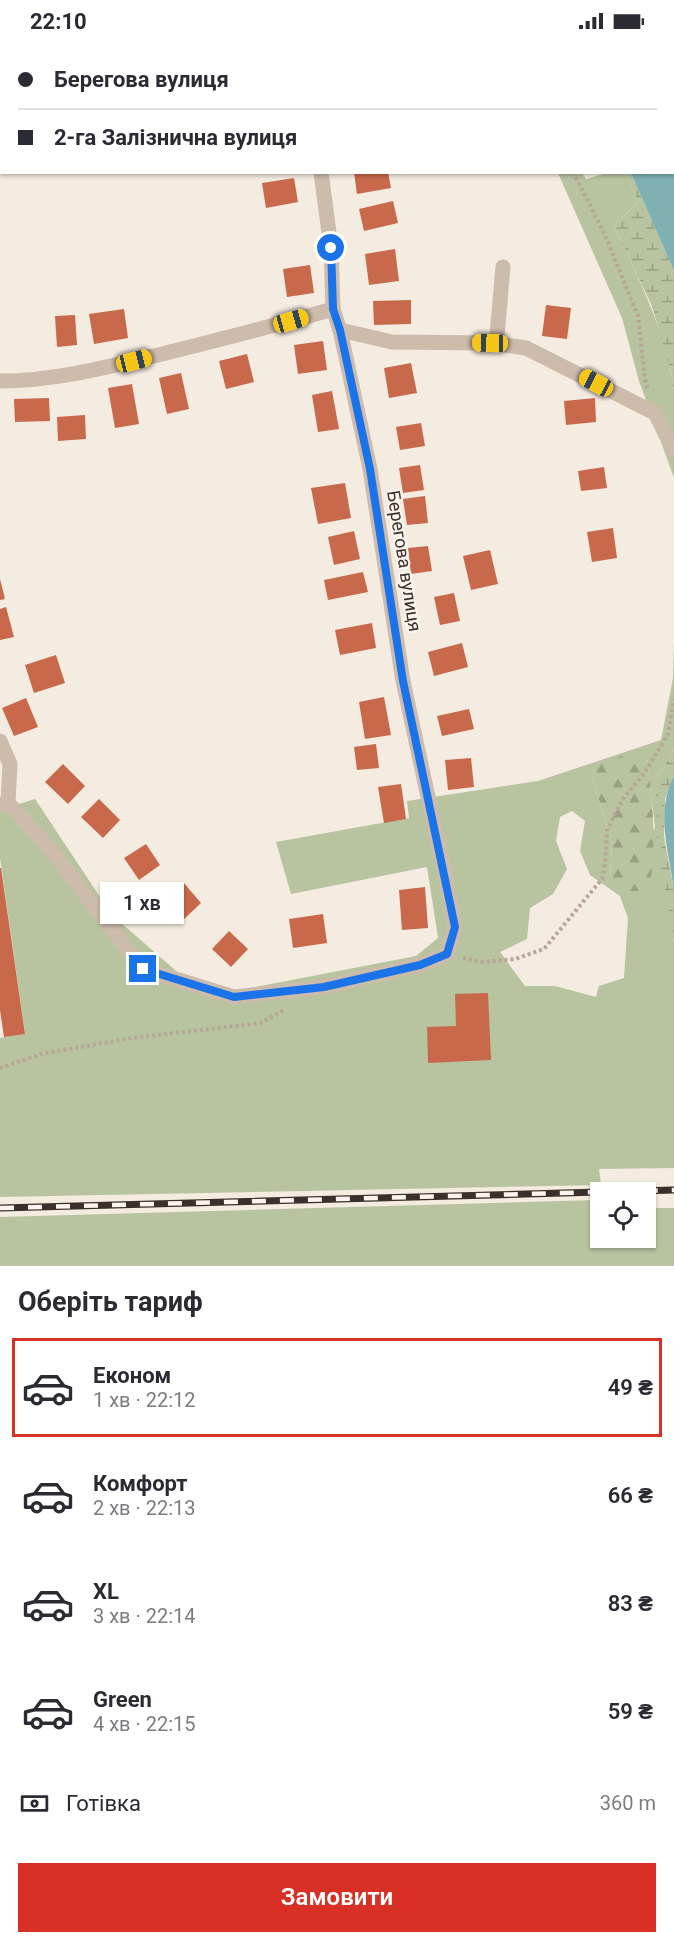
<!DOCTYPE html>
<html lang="uk">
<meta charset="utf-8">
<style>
:root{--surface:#fff;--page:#f2f2f3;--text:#2b2b33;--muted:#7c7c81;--line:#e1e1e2;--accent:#d93025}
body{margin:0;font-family:Roboto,sans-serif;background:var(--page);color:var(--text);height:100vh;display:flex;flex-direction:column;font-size:22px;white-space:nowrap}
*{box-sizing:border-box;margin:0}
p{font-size:20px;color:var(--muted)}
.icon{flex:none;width:33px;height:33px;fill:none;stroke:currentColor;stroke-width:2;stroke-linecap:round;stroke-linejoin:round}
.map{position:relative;height:1224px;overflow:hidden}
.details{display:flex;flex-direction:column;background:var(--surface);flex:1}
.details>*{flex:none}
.guide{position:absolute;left:0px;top:0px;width:675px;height:132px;box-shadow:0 2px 4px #0004;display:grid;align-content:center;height:132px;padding:0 18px;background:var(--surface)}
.fabs{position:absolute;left:590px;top:1140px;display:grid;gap:12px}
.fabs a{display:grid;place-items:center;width:66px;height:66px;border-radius:0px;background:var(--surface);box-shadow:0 2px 4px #0004;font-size:30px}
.end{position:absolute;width:27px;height:27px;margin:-14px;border:8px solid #1a73e8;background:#fff;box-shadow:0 0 0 3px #fff}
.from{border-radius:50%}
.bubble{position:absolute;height:42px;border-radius:0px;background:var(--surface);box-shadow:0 2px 4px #0004;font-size:20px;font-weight:600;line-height:42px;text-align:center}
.car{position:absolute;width:18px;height:36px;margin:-18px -9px;border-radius:8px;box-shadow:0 0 4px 2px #0007;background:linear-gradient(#f5c518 24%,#345 0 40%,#f5c518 0 76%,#345 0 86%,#f5c518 0)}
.guide b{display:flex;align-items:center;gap:21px;height:57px;font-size:22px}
.guide b+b{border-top:2px solid var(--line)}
.guide i{width:15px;height:15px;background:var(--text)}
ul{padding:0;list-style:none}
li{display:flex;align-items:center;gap:18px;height:99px;margin:0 12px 9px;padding:0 6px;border:3px solid transparent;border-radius:0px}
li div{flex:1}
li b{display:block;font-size:22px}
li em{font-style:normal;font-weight:600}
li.on{border-color:var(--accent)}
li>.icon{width:54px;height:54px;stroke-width:1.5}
h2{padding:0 18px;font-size:27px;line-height:72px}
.pay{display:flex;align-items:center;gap:15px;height:66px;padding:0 18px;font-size:22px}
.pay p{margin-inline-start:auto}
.primary-button{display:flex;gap:12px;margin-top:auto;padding:12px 18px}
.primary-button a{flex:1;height:69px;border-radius:0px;background:var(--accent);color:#fff;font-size:24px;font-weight:600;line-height:69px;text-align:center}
.status{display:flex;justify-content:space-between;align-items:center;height:42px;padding:0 30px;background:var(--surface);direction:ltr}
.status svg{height:16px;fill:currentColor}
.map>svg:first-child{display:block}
</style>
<div class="status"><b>22:10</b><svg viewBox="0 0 49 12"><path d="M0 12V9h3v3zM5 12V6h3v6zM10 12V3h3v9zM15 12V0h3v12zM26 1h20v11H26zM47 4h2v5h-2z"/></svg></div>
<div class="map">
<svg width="674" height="1224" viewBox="0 0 674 1224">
<defs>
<pattern id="forest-firs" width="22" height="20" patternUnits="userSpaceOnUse" patternTransform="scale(1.5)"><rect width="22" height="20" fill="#b8c4a0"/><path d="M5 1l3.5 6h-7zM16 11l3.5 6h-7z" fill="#97a083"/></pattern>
<pattern id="wetland-marsh" width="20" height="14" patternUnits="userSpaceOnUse" patternTransform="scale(1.5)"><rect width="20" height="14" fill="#b8c4a0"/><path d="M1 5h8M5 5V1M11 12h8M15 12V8" fill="none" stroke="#97a083"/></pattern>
</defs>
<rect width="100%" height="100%" fill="#f4ebe1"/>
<g fill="#b8c4a0" fill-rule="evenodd">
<path d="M558,131h24l4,6 21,-6h19l12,29 -24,24c25,53 52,106 60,164 0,29 0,60 0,88l-35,-97 -17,-63z"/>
<path d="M674,599v109l-18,30 18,164v224l-75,1 2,16 -601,12v-159l25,-5 -25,-175v-48l35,-11 77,116 71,62 51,14 182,-35 22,-18 -11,-71 -136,27 -15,-52 133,-24 -2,-17 131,-20 123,-41 12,-62zM647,717l8,69 -45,50 2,-35 -19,-63 2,-13zM572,769l13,10 -5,30 10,24 30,21 8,22 -4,60 -25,8 -3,11 -41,-11h-30l-25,-34 27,-13 3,-31 23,-14 14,-25 -11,-28 4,-24z"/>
<polygon points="596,1158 600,1164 600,1196 645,1196 645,1166 674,1166 674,1224 0,1224 0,1175"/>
</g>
<path fill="url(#forest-firs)" d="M621,714l26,3c6,45 10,87 2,132h-26l-13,-13 2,-35 -19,-63 2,-14z"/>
<g fill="url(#wetland-marsh)">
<polygon points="626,131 631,131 674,229 674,351 671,330 652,264 614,184 638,160"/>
<polygon points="674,708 674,734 665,757 664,795 674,848 674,902 670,873 657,808 656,738"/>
</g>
<g fill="#7fb0b2">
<polygon points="574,0 674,0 674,229 631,131 674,130 674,2 574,2"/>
<path d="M674,734v114c-5,-39 -19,-78 0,-114z"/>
</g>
<g fill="#c8694b">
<polygon points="354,130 388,130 391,146 357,152"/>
<polygon points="294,136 298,160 266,166 262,141"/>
<polygon points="393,159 398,181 364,189 359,167"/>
<polygon points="395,207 399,239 369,243 365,212"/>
<polygon points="310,223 314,251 287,255 283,227"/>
<polygon points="411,258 411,282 374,283 373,259"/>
<polygon points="546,263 571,266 567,297 542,294"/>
<polygon points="124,267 128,296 94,302 89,272"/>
<polygon points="75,273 77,303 57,305 55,274"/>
<polygon points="323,299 327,328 298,332 294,303"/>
<polygon points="247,312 254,340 226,347 219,319"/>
<polygon points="411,321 417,351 389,356 384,326"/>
<polygon points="181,331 189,367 167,372 159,336"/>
<polygon points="132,342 139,382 115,386 108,346"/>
<polygon points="332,349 339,387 318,390 312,353"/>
<polygon points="49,356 50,379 15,380 14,357"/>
<polygon points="595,356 596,380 566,383 564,359"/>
<polygon points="85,373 86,397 58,399 57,375"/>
<polygon points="421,381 425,404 400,408 396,385"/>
<polygon points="420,423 424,448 403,451 399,426"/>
<polygon points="604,425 607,446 581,449 578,429"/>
<polygon points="345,441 351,476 318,482 311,446"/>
<polygon points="425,454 428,481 407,483 403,457"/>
<polygon points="613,486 617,516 592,520 587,490"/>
<polygon points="354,489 360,517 334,523 328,495"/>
<polygon points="428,504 432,529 411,532 408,506"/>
<polygon points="490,508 498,542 471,548 463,514"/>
<polygon points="363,530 368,550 328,558 324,538"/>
<polygon points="0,537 5,557 0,558"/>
<polygon points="454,551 460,579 440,583 434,555"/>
<polygon points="6,565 14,595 0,598 0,567"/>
<polygon points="372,581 376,606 340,613 335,588"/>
<polygon points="462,601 468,625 434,634 428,610"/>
<polygon points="56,613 65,641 34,651 25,623"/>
<polygon points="384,655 391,693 365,697 359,660"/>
<polygon points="26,656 38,685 14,694 2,666"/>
<polygon points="469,667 474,687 442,694 437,674"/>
<polygon points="376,702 379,726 357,728 354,705"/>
<polygon points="471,716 474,745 448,748 445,718"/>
<polygon points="63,722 85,744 68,762 45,740"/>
<polygon points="401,742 406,777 384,781 378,745"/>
<polygon points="99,757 120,778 103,796 81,775"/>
<polygon points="146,802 160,823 139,838 124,816"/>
<polygon points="0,826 1,826 25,992 4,995 0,968"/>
<polygon points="183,840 201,861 182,879 163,858"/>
<polygon points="425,845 428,886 402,888 399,848"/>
<polygon points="323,872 327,901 293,906 289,877"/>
<polygon points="229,889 248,907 231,925 212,907"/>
<polygon points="488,951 491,1018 428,1021 427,985 456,984 455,952"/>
</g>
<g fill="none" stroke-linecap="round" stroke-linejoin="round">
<g stroke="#b9a596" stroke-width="4" stroke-dasharray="3 3" stroke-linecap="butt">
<polyline points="488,0 489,2"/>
<polyline points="573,130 605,193 638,274 645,337 648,349"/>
<polyline points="463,916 482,920 515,917 544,907 602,837 605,822 607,788 622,758 642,734 668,693 674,657"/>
<polyline points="0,1026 41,1012 132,996 261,981 285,967"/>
</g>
<g stroke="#cdbbac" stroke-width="15">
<polyline points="295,0 296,2"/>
<polyline points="340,288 392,300 491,301 526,306 655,371 674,409"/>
<polyline points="491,301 497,294 503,225"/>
<path d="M0,339c52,0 104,-13 154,-25 60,-15 120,-30 179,-47"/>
<polyline points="0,699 10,722 8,761"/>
<polyline points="0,763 8,761 46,802 143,927 234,955 324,945 420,923 447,912 455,885 450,857 403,639 370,427 340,288 333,267 331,206 321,130"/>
</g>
<defs>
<polyline id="rail" points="0,1166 674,1148"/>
</defs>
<use href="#rail" stroke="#3b302b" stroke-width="7"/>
<use href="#rail" stroke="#fbf5ee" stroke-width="4.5" stroke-dasharray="14" stroke-linecap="butt"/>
</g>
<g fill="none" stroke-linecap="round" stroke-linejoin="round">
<polyline stroke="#1a73e8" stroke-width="8" points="143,927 234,955 324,945 420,923 447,912 455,885 403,639 370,427 340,288 333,267 331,206"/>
</g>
<g text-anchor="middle" stroke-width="4.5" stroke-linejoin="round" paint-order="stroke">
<g font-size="18" fill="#3b302b" stroke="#fbf5ee">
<text transform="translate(404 519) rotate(81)" y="6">Берегова вулиця</text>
</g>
</g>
</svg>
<div class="fabs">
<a><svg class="icon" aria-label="locate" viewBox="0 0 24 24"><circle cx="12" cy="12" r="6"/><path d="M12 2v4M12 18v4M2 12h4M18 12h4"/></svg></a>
</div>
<i class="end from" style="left:331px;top:206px"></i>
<i class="end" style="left:143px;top:927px"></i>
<div class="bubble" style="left:100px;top:840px;width:84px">1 хв</div>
<i class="car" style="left:291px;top:279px;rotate:74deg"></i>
<i class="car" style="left:490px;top:301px;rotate:271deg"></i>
<i class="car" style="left:134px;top:319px;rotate:76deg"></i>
<i class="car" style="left:596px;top:341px;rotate:298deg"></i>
<div class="guide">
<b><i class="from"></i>Берегова вулиця</b>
<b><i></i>2-га Залізнична вулиця</b>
</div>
</div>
<section class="details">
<h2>Оберіть тариф</h2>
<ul>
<li class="on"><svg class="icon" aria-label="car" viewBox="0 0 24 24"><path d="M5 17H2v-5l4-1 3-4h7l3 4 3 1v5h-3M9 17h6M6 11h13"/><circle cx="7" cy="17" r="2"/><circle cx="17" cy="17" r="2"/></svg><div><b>Економ</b><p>1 хв · 22:12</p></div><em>49 ₴</em></li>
<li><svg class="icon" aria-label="car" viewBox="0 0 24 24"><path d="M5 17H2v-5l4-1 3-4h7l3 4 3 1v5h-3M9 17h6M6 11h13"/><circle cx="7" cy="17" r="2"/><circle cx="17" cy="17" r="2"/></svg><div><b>Комфорт</b><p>2 хв · 22:13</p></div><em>66 ₴</em></li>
<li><svg class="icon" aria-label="car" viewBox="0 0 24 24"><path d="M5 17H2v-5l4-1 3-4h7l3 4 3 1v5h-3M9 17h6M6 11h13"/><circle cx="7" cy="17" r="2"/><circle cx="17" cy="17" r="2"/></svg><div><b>XL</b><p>3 хв · 22:14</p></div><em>83 ₴</em></li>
<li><svg class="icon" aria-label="car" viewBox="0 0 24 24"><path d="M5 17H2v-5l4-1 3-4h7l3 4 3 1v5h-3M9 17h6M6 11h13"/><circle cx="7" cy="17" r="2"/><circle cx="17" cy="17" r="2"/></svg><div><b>Green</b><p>4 хв · 22:15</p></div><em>59 ₴</em></li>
</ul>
<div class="pay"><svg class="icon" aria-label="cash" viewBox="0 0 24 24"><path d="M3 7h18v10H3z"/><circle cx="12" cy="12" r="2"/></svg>Готівка<p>360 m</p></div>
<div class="primary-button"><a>Замовити</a></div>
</section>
